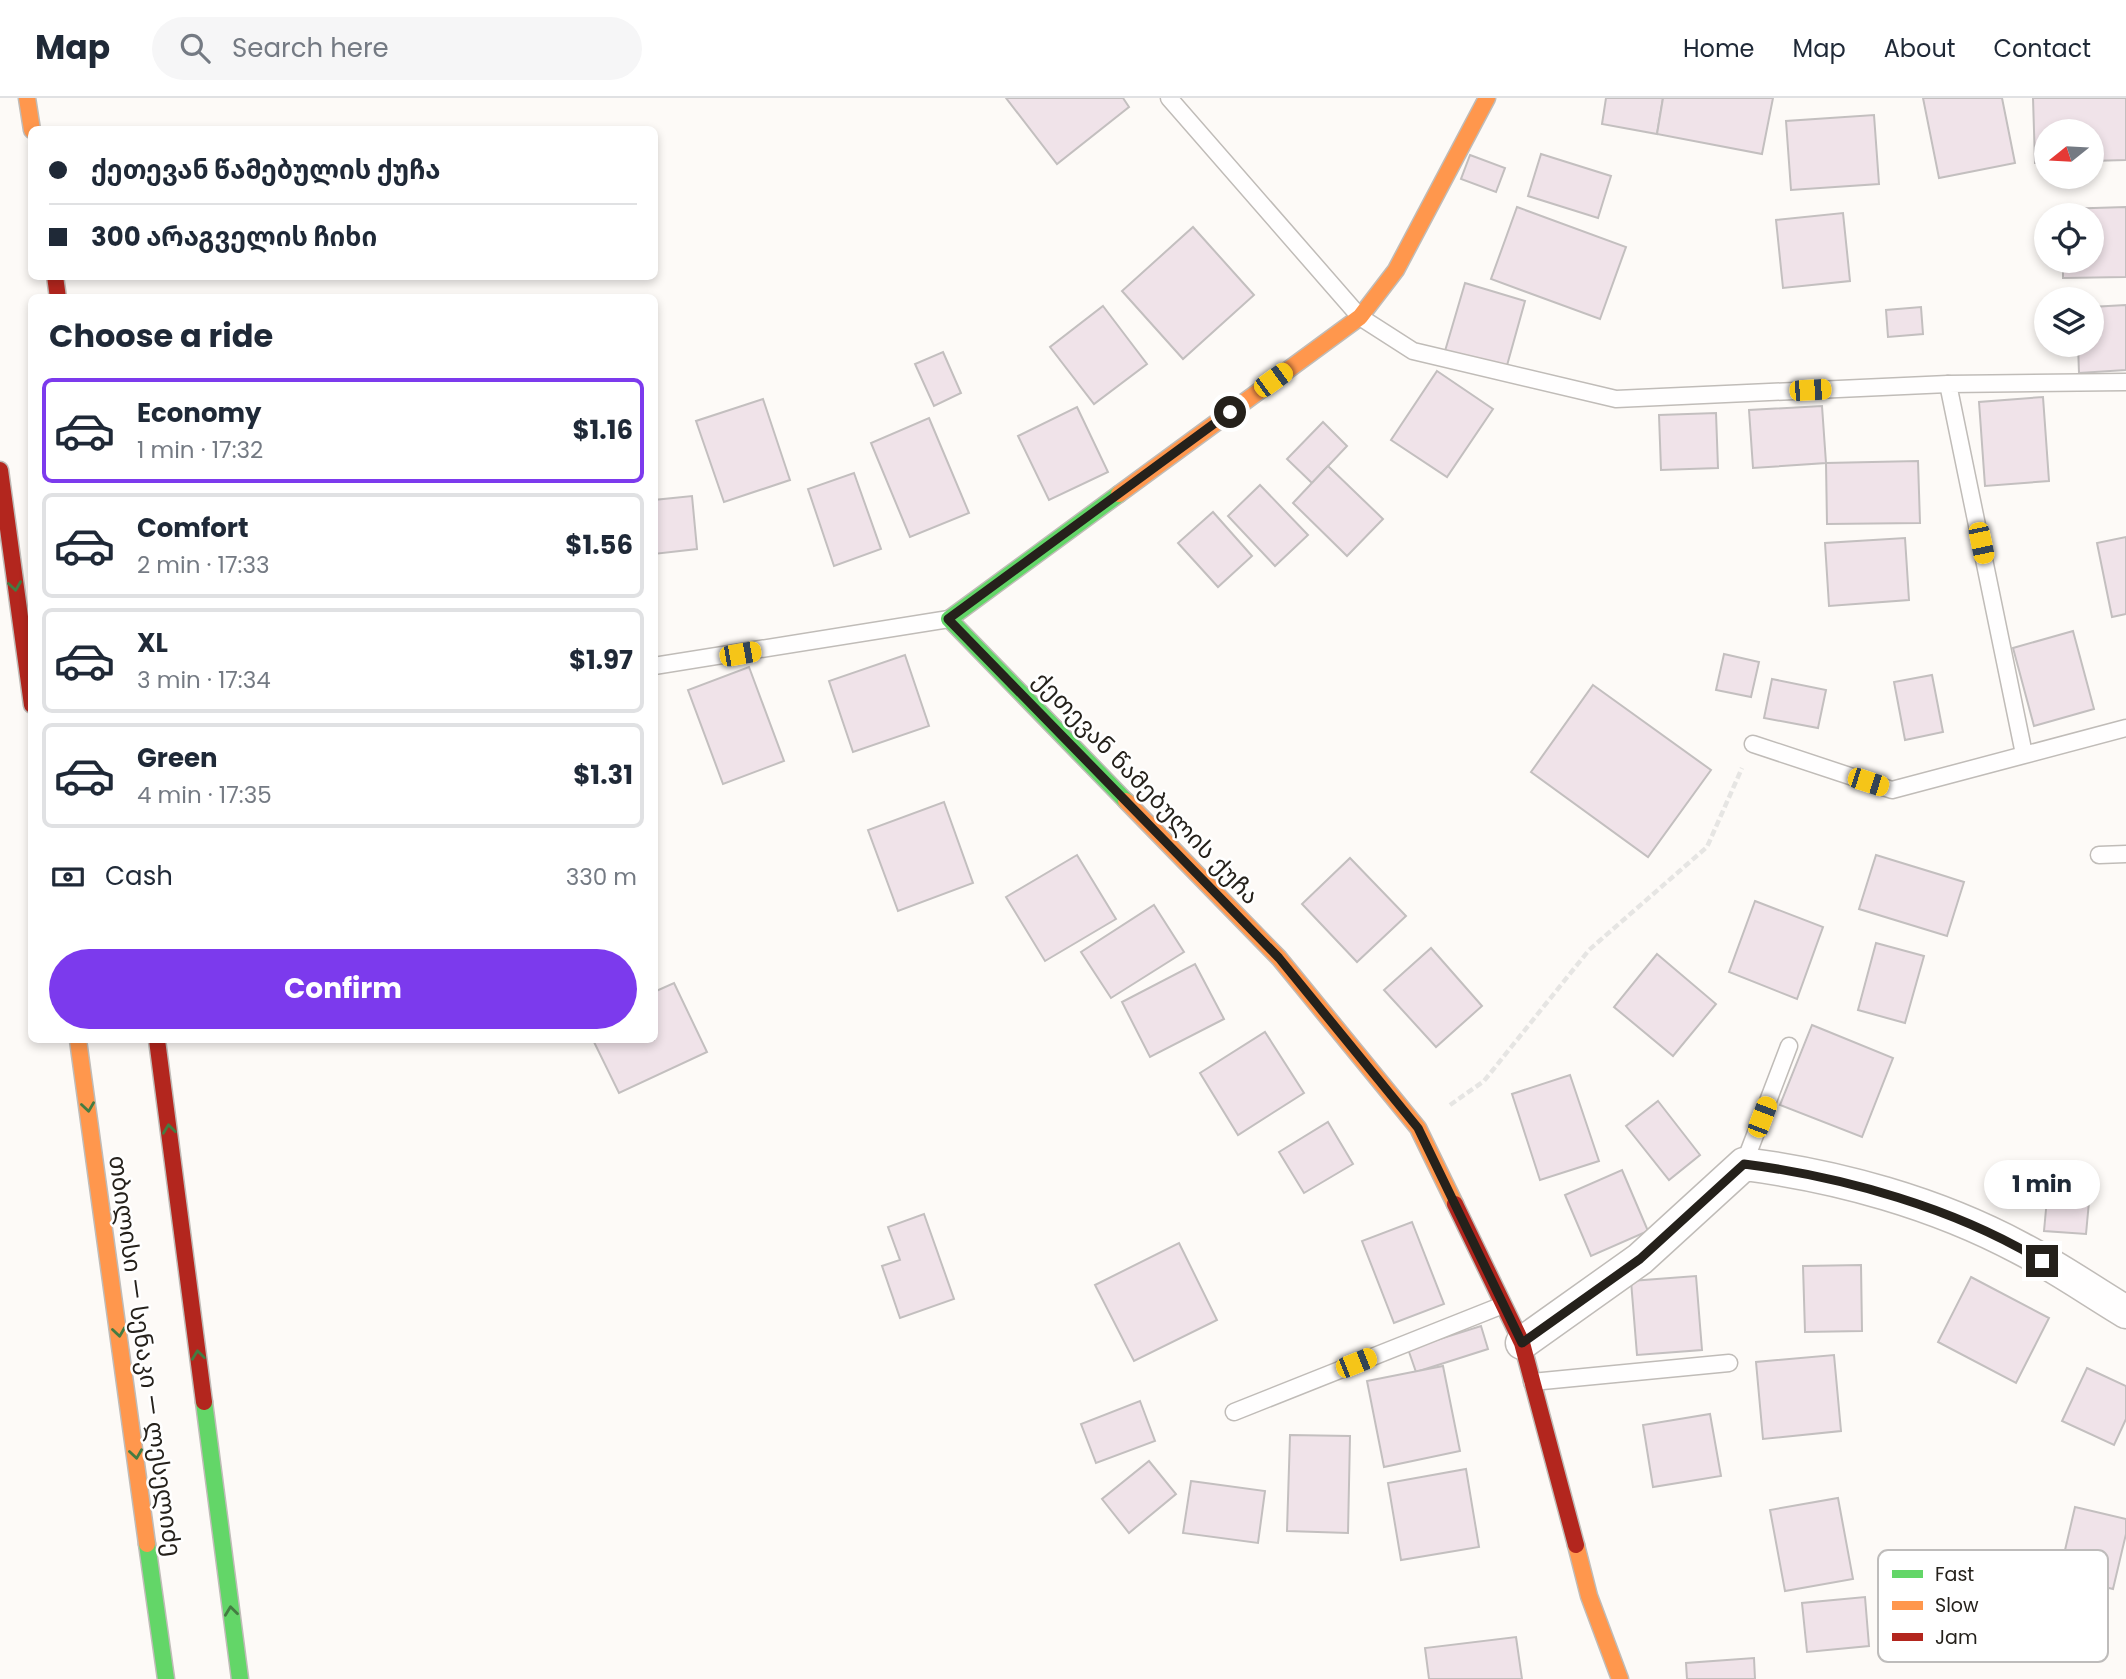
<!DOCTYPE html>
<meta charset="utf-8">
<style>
:root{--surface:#fff;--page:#f6f6f7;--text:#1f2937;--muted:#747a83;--line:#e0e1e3;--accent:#7c3aed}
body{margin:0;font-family:Poppins,"Noto Sans Georgian",sans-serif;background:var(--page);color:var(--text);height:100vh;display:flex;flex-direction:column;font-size:26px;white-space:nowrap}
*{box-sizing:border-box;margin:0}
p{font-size:23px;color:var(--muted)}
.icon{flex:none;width:38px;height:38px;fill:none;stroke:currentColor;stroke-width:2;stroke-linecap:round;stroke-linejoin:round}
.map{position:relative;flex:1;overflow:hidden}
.drawer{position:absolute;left:28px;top:196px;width:630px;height:749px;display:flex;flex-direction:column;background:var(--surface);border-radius:10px;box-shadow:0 4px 10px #0003}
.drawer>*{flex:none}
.hud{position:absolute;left:28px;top:28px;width:630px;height:154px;border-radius:10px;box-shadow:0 4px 10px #0003;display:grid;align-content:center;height:154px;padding:0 21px;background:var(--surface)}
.needle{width:46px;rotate:252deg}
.tools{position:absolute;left:2034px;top:21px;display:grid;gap:14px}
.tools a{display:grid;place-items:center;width:70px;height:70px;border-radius:50%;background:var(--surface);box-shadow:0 4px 10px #0003;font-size:35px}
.end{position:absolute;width:32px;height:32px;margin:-16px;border:9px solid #25211b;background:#fff;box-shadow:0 0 0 4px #fff}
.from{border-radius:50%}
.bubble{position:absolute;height:49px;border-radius:24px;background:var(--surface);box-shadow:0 4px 10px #0003;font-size:23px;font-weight:700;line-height:49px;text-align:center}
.car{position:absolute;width:21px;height:42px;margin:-21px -10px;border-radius:9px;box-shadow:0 0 5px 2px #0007;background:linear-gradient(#f5c518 24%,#345 0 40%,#f5c518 0 76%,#345 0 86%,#f5c518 0)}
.hud b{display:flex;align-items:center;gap:24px;height:66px;font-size:26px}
.hud b+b{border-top:2px solid var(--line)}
.hud i{width:18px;height:18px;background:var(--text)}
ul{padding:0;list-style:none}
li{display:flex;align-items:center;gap:21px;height:105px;margin:0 14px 10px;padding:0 7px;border:4px solid var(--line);border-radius:10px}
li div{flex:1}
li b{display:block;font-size:26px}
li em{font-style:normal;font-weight:700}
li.selected{border-color:var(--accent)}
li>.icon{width:63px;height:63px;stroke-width:1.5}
h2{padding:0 21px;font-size:32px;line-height:84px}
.pay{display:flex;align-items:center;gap:18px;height:77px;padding:0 21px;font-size:26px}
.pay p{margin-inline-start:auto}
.button{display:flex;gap:14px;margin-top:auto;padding:14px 21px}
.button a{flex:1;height:80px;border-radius:42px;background:var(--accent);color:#fff;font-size:28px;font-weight:700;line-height:80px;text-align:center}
header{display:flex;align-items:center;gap:42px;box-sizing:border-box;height:98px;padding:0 35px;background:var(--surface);border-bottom:2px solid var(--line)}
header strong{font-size:33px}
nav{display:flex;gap:38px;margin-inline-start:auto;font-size:24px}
.search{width:490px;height:63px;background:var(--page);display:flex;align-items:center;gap:18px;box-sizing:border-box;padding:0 24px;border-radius:38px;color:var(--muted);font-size:26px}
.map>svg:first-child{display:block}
</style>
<header>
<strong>Map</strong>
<div class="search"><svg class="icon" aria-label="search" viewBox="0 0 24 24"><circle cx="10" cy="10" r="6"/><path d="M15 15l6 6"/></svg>Search here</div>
<nav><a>Home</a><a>Map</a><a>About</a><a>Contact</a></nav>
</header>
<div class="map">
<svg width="2126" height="1581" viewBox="0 0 2126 1581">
<rect width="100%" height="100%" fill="#fdfaf7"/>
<g fill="#f0e3e9" stroke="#c3bfbf" stroke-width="2">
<polygon points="1006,0 1123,0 1129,9 1057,66"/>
<polygon points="1606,0 1663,0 1657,36 1602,26"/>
<polygon points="1663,0 1773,0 1762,56 1657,36"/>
<polygon points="1923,0 2002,0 2015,65 1939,80"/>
<polygon points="2033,0 2126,0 2126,62 2091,63 2091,33 2046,33 2046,64 2035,65"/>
<polygon points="1874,17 1879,86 1791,92 1786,23"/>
<polygon points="1541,56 1611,78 1598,120 1528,98"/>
<polygon points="1470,57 1505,70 1496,94 1461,81"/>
<polygon points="1517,109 1626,149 1600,221 1491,181"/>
<polygon points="2126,109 2126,179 2063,180 2063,163 2091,163 2091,117 2062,117 2062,111"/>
<polygon points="1843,115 1850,183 1783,190 1776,122"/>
<polygon points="1193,129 1254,197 1183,261 1122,193"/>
<polygon points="1465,185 1525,203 1506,271 1445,253"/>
<polygon points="2126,207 2126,272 2079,275 2078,247 2091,247 2091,209"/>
<polygon points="1103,208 1147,266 1094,306 1050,249"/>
<polygon points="1921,209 1923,236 1888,239 1886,212"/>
<polygon points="943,254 961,295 934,308 915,266"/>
<polygon points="1437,273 1493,311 1447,379 1391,342"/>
<polygon points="2043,299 2049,383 1985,388 1979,304"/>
<polygon points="763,301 790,382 724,404 696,323"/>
<polygon points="1822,308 1826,365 1753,370 1749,312"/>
<polygon points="1077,309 1108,374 1049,402 1018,338"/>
<polygon points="1716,315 1718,370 1661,372 1659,317"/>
<polygon points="929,320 969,415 910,439 871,345"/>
<polygon points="1323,324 1347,348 1312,385 1287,361"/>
<polygon points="1918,363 1920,425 1827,426 1826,365"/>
<polygon points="1328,368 1383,421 1347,458 1293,405"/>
<polygon points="854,375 881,451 834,468 808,391"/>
<polygon points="1260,387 1308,437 1275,468 1228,418"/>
<polygon points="692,398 697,451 654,456 654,402"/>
<polygon points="1213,414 1252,458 1218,489 1178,445"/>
<polygon points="2126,439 2126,516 2112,519 2097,445"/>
<polygon points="1905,440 1909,502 1829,508 1825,445"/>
<polygon points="2073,533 2094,611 2034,628 2013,550"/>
<polygon points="1724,556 1759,564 1751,599 1716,592"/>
<polygon points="905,557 929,628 853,654 829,583"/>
<polygon points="749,569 784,663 723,686 688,592"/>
<polygon points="1932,577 1943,634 1905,642 1894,584"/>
<polygon points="1772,581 1826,592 1818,630 1764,620"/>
<polygon points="1593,587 1711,672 1648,759 1531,674"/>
<polygon points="944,704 973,785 898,813 868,732"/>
<polygon points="1077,757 1116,821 1045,863 1006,799"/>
<polygon points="1876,757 1964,784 1947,838 1859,811"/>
<polygon points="1350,760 1406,818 1357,864 1302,806"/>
<polygon points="1755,803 1823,829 1797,901 1729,874"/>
<polygon points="1154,807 1184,854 1111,900 1081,854"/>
<polygon points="1876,845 1924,858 1905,925 1858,912"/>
<polygon points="1431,850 1482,908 1436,949 1384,892"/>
<polygon points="1657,856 1716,906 1673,958 1614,909"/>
<polygon points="1195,866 1224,921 1150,959 1122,904"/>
<polygon points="674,885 707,954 619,995 593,942 654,942 654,894"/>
<polygon points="1812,927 1893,960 1862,1039 1780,1007"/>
<polygon points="1265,934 1304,995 1238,1037 1200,975"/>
<polygon points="1570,977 1599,1063 1540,1082 1512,996"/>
<polygon points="1658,1003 1700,1057 1669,1082 1626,1028"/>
<polygon points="1328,1024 1353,1066 1304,1095 1279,1054"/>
<polygon points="1622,1072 1648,1133 1591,1158 1565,1097"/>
<polygon points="2049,1079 2091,1082 2086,1136 2044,1133"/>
<polygon points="924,1116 954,1201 900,1220 882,1168 900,1162 888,1129"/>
<polygon points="1412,1124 1444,1206 1394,1225 1362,1143"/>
<polygon points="1179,1145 1217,1222 1134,1263 1095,1187"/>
<polygon points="1861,1167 1862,1233 1805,1234 1803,1168"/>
<polygon points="1696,1178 1702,1252 1637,1257 1631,1183"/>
<polygon points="1971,1179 2049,1220 2016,1285 1938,1244"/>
<polygon points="1481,1228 1488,1251 1416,1274 1408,1251"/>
<polygon points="1834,1257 1841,1333 1763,1341 1756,1264"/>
<polygon points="1443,1268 1460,1353 1384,1369 1367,1283"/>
<polygon points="2087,1270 2126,1288 2126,1321 2114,1347 2062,1323"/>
<polygon points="1140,1303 1155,1343 1096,1365 1081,1326"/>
<polygon points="1710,1316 1721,1378 1653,1389 1643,1327"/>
<polygon points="1290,1337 1350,1338 1348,1435 1287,1433"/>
<polygon points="1149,1363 1176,1396 1129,1435 1102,1401"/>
<polygon points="1466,1371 1479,1449 1401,1462 1388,1385"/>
<polygon points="1191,1383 1265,1393 1258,1445 1183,1435"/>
<polygon points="1838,1400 1853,1481 1785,1493 1770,1412"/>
<polygon points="2075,1409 2126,1421 2126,1436 2113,1491 2059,1478"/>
<polygon points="1865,1499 1869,1548 1807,1554 1802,1505"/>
<polygon points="1516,1539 1522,1581 1429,1581 1425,1550"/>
<polygon points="1754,1560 1755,1581 1687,1581 1686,1565"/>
</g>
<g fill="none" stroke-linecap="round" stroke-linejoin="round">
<defs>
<g id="lane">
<polyline points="1169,0 1360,219 1413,253 1616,301 1948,286"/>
<polyline points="654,568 949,521"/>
<polyline points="1753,646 1892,692 2126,630"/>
<polyline points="2024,656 1948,286 2126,284"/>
<polyline points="2099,757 2126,756"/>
<polyline points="1744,1066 1789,948"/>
<polyline points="1532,1284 1729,1265"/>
<polyline points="1234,1314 1503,1207"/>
</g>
<path id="street" d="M1522,1245l118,-84 104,-95c94,12 192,39 276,84 37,19 71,43 106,64"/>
<g id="fast">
<polyline points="1119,396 949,521 1126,703"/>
<polyline points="204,1304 240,1581"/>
<polyline points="147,1446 166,1581"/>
</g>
<g id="slow">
<polyline points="27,0 32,32"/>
<polyline points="1119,396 1360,219 1396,172 1487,0"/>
<polyline points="1126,703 1279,860 1418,1030 1455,1106"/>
<polyline points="78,942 147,1446"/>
<polyline points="1576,1447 1589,1498 1620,1581"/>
</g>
<g id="jam">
<polyline points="55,178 58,200"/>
<polyline points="0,372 32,607"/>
<polyline points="157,942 204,1304"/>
<polyline points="1455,1106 1522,1245 1576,1447"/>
</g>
</defs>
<use href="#lane" stroke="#c0bcb8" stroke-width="19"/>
<use href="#street" stroke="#c0bcb8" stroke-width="35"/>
<use href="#fast" stroke="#c0bcb8" stroke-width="19"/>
<use href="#slow" stroke="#c0bcb8" stroke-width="19"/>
<use href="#jam" stroke="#c0bcb8" stroke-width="19"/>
<polyline stroke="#e6e5e3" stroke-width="4.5" stroke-dasharray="7 3.5" stroke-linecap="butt" points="1450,1007 1484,983 1589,852 1707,749 1742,670"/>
<use href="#lane" stroke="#fffefe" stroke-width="16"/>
<use href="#street" stroke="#fffefe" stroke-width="32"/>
<use href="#fast" stroke="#63d668" stroke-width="16"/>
<use href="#slow" stroke="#ff974d" stroke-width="16"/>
<use href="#jam" stroke="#b3261e" stroke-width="16"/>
</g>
<defs><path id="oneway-chevron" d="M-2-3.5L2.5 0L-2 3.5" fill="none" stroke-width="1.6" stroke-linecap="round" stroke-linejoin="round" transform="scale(1.75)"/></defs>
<g stroke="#447c42">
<use href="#oneway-chevron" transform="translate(15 488) rotate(82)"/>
<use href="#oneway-chevron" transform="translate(88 1009) rotate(82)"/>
<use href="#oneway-chevron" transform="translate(169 1031) rotate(-97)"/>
<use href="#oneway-chevron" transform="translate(119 1234) rotate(82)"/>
<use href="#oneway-chevron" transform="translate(198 1257) rotate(-97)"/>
<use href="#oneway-chevron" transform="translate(136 1356) rotate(82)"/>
<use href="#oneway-chevron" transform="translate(231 1513) rotate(-97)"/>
</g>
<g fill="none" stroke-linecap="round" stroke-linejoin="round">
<path stroke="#25211b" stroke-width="9" d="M1230,314l-282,207 331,339 139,170 104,215 118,-84 104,-95c100,13 211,44 298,97"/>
</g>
<g text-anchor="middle" stroke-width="5" stroke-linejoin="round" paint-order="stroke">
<g font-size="24" fill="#25211b" stroke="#fff">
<text transform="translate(1146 690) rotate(46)" y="8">ქეთევან წამებულის ქუჩა</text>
<text transform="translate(145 1258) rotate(82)" y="8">თბილისი — სენაკი — ლესელიძე</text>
</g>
</g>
<rect x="1878" y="1452" width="230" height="112" rx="10" fill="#fff" stroke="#bebcbb" stroke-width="2"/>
<rect x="1892" y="1472" width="31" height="8" fill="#63d668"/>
<rect x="1892" y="1503" width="31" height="9" fill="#ff974d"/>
<rect x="1892" y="1535" width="31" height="8" fill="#b3261e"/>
<g font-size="19" fill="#25211b">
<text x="1935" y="1483">Fast</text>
<text x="1935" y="1514">Slow</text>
<text x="1935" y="1546">Jam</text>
</g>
</svg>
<div class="tools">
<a><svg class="needle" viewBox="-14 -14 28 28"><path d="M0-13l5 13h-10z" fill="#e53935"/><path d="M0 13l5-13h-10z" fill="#747a83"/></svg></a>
<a><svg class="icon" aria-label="locate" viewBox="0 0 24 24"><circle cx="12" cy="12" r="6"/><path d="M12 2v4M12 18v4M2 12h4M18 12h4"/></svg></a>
<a><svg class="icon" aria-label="layers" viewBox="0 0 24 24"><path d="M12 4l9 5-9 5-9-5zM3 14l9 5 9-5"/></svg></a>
</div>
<i class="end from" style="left:1230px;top:314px"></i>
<i class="end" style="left:2042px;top:1163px"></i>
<div class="bubble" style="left:1984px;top:1062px;width:116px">1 min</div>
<i class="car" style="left:1273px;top:282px;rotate:54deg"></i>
<i class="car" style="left:1810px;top:292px;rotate:87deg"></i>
<i class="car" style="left:1981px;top:445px;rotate:168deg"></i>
<i class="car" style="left:740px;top:556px;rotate:80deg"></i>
<i class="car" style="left:1868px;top:684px;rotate:108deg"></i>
<i class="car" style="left:1762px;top:1019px;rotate:21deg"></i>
<i class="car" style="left:1356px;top:1265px;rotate:68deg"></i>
<div class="hud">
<b><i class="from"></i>ქეთევან წამებულის ქუჩა</b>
<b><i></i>300 არაგველის ჩიხი</b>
</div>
<section class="drawer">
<h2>Choose a ride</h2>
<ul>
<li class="selected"><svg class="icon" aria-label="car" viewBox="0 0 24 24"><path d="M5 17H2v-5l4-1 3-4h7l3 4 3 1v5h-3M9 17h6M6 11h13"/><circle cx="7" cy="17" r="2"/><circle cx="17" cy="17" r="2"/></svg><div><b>Economy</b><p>1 min · 17:32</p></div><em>$1.16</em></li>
<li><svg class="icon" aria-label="car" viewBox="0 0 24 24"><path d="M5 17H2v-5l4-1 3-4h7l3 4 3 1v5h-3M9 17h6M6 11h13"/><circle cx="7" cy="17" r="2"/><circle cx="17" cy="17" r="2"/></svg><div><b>Comfort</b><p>2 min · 17:33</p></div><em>$1.56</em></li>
<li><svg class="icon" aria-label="car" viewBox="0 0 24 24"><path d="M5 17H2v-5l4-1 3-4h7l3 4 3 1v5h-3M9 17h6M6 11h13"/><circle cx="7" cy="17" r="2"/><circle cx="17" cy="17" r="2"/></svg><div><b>XL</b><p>3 min · 17:34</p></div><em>$1.97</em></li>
<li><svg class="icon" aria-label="car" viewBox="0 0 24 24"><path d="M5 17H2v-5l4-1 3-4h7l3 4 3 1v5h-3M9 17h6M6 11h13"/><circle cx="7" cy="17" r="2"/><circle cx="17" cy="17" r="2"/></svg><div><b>Green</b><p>4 min · 17:35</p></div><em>$1.31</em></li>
</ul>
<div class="pay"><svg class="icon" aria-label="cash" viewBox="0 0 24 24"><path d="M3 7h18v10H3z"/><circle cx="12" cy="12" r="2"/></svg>Cash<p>330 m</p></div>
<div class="button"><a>Confirm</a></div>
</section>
</div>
